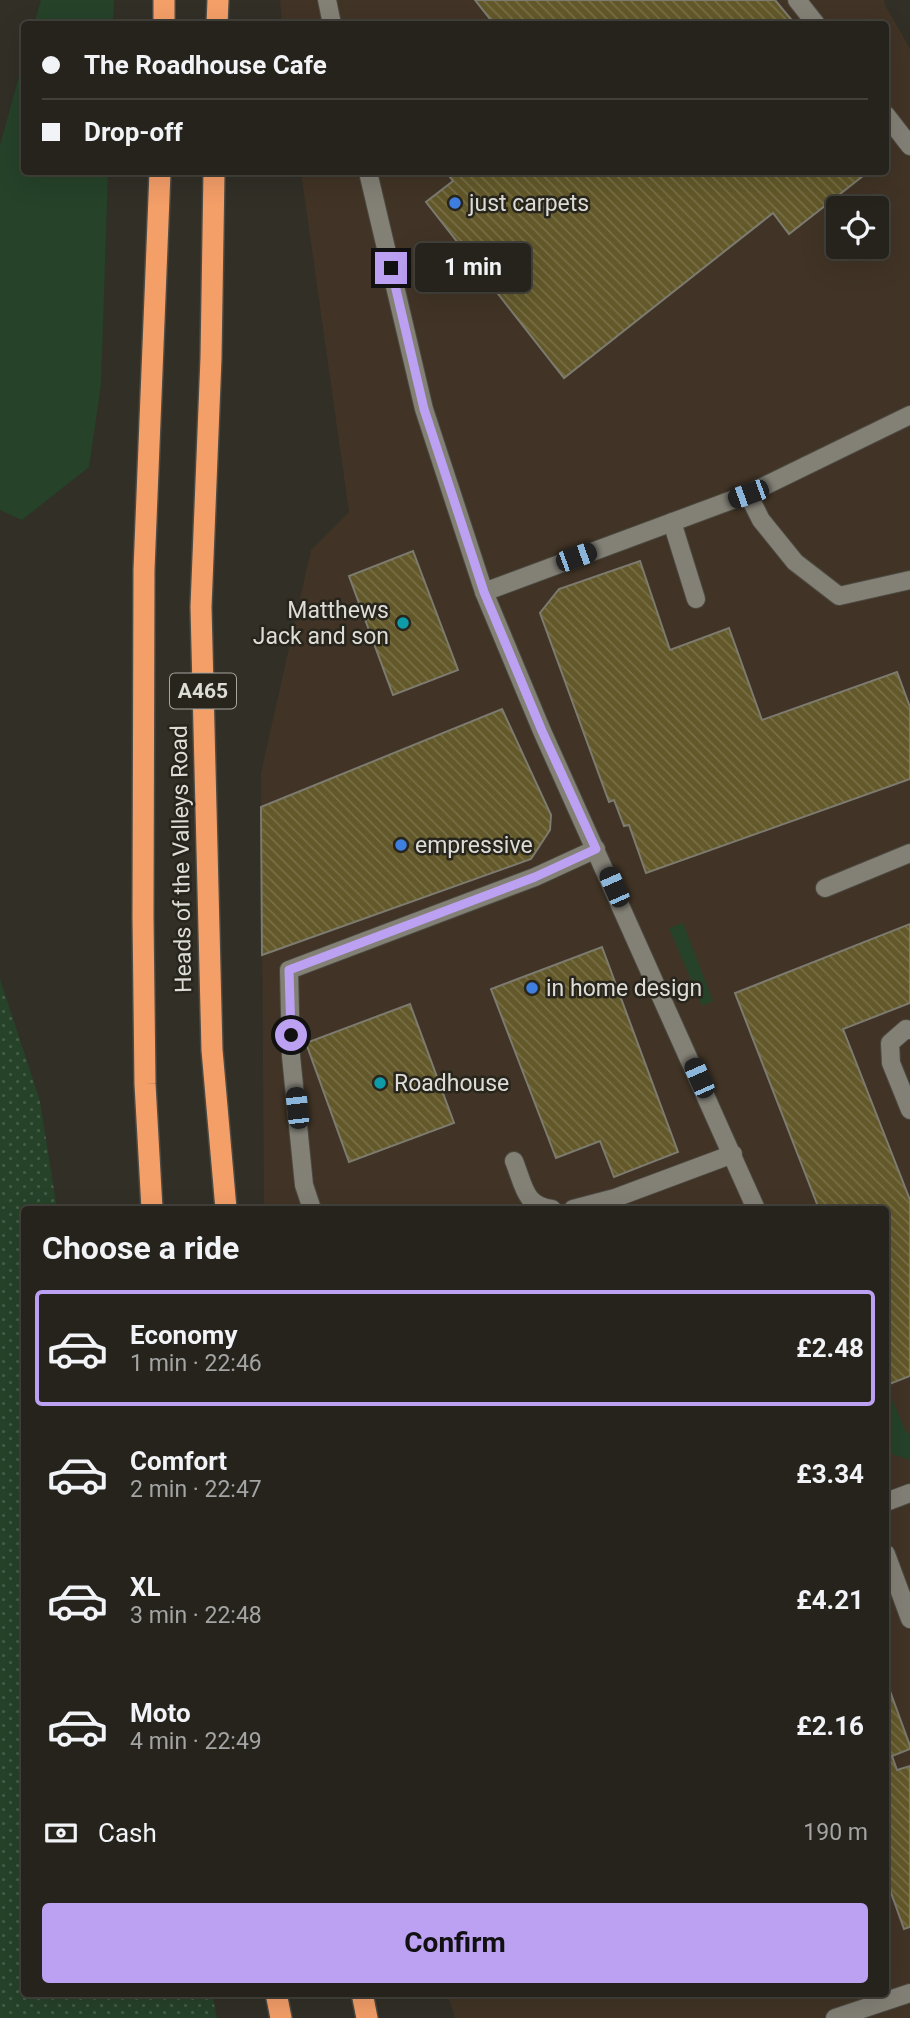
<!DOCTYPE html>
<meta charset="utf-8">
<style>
:root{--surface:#25231c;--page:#2d2b25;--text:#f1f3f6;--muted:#a3a4a3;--line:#42403b;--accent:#bca0f2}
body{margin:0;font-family:Roboto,sans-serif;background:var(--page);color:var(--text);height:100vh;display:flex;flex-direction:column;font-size:26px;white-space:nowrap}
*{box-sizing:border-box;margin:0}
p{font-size:23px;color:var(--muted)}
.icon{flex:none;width:38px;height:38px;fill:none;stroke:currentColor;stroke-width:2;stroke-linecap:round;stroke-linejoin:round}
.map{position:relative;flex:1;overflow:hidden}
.panel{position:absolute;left:21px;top:1206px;width:868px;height:791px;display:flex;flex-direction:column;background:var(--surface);border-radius:7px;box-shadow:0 7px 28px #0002,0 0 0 2px var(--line)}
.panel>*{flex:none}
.banner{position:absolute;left:21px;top:21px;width:868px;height:154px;border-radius:7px;box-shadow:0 7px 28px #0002,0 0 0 2px var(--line);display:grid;align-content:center;height:154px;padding:0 21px;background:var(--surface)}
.fabs{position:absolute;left:826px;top:196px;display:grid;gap:14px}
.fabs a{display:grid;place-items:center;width:63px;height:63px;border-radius:7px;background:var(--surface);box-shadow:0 7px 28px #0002,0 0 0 2px var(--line);font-size:35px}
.end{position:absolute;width:32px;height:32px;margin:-16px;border:9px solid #bca0f2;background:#111;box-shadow:0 0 0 4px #111}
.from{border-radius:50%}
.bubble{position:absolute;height:49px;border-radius:7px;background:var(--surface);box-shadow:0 7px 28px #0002,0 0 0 2px var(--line);font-size:23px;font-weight:700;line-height:49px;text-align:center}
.car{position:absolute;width:21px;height:42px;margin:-21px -10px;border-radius:9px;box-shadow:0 0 5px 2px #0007;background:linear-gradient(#222 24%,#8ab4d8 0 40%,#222 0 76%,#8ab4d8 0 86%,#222 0)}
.banner b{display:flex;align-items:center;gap:24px;height:66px;font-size:26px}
.banner b+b{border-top:2px solid var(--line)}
.banner i{width:18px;height:18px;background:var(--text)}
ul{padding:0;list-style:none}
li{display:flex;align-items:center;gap:21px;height:116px;margin:0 14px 10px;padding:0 7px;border:4px solid transparent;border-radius:7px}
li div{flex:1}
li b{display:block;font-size:26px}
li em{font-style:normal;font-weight:700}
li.current{border-color:var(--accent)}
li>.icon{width:63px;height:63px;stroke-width:1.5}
h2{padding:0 21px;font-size:32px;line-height:84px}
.pay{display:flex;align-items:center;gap:18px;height:77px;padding:0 21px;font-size:26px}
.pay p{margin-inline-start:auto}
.cta{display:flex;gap:14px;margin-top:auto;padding:14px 21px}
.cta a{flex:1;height:80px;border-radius:7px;background:var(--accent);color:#111;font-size:28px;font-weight:700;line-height:80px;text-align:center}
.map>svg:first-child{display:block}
</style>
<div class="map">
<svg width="910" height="2018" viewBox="0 0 910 2018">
<defs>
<pattern id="park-dots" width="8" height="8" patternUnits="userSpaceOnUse" patternTransform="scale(1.75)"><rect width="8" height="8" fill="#264229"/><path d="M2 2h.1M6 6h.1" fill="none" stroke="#455d47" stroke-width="1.8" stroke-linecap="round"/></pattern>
<pattern id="building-back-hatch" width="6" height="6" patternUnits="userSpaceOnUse" patternTransform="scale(1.75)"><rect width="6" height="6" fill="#625829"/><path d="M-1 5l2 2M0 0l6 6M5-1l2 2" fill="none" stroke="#786f47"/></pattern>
</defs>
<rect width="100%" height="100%" fill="#312f26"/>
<path fill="#413426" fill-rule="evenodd" d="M280,0h605l-1,3 26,46v1969h-455l-8,-25h439v-784h-622v-3l-3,-433 50,-223 38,-38 -48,-340h585v-148h-604zM838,208h39v39h-39z"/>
<g fill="#264229">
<polygon points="41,0 114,0 113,24 34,24"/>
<polygon points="24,58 24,172 108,172 101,385 89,467 22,520 0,510 0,145"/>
<polygon points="683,923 713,1001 702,1006 669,928"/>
<polygon points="892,1399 905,1430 910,1435 910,1460 886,1452 886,1402"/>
</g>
<polygon fill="url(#park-dots)" points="0,979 40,1101 57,1209 24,1209 24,1993 212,1993 217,2018 0,2018"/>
<g fill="url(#building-back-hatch)" stroke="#7d7b70" stroke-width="2">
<polygon points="475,0 775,0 795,24 494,24"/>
<polygon points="446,172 868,172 789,234 773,213 564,378 426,202 453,181"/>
<polygon points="413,551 458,670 393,695 349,576"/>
<polygon points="640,561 670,650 729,628 762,720 897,672 910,707 910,779 646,873 629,825 624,826 614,800 609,802 540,613 559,589"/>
<polygon points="502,709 551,815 550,830 531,859 262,955 261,807"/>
<polygon points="910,924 910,1003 843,1029 910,1200 910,1376 887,1385 886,1380 886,1209 819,1209 735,993"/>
<polygon points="602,947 678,1152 614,1177 600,1141 556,1158 491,989"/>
<polygon points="410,1004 454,1123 349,1162 306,1043"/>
<polygon points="886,1680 910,1746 910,1749 892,1756 897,1770 910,1766 910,1927 904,1929 890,1890 886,1891"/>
</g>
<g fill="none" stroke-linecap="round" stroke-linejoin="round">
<defs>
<g id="lane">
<polyline points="797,0 816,24"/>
<polyline points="886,115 910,146"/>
<polyline points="748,494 761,520 795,562 839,596 910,580"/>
<polyline points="672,522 696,599"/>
<polyline points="484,592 748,494 910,415"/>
<polyline points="825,888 910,853"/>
<polyline points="910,1030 906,1029 890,1043 891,1063 910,1110"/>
<path d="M514,1161c10,24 10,45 38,48"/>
<polyline points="312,1209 304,1185 291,1056 289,970 535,877 596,849"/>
<polyline points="573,1209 615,1198 733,1154"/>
<polyline points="835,2018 910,1993"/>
</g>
<g id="street">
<polyline points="327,0 332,24"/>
<polyline points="368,172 424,409 484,592 542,731 756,1209"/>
<polyline points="886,1502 910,1493"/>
<polyline points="886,1554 910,1619"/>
</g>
<g id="highway">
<polyline points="164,24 164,0"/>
<polyline points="217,24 218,0"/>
<polyline points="214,172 211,358 201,607 212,1050 226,1209"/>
<polyline points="152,1209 145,1084 143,917 144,570 160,172"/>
<polyline points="276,1993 281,2018"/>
<polyline points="362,1993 367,2018"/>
</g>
</defs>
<use href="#lane" stroke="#4c4a42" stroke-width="20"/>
<use href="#street" stroke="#4c4a42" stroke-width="20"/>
<use href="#highway" stroke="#4c4a42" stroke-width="24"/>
<use href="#lane" stroke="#838176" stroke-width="18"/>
<use href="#street" stroke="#838176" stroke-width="18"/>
<use href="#highway" stroke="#f49e68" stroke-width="21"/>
</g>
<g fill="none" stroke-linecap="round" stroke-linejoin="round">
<polyline stroke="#bca0f2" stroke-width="9" points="291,1035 289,970 535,877 596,849 542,731 484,592 424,409 391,268"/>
</g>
<g fill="#3f7fe0" stroke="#27251c" stroke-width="2.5">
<circle cx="455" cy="203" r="7"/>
<circle cx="401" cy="845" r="7"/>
<circle cx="532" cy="988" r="7"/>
</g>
<g fill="#0f9aa8" stroke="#27251c" stroke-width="2.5">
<circle cx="403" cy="623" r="7"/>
<circle cx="380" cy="1083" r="7"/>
</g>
<g text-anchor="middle" stroke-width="5" stroke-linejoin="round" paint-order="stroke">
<rect fill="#27251c" stroke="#a6a59e" stroke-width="2" x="170" y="673.5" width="66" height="35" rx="5"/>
<g font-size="21" font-weight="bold" fill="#dddcd6">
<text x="203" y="698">A465</text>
</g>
<g font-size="23" fill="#dddcd6" stroke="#27251c" text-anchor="start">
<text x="469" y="211">just carpets</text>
<text x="389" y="618" text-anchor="end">Matthews<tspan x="389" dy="26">Jack and son</tspan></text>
<text x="415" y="853">empressive</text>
<text x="546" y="996">in home design</text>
<text x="394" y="1091">Roadhouse</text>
</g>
<g font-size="23" fill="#dddcd6" stroke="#27251c">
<text transform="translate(181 859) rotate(-91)" y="8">Heads of the Valleys Road</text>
</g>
</g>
</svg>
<div class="fabs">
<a><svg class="icon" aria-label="locate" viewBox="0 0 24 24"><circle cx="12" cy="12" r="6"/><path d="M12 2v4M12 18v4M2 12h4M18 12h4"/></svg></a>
</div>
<i class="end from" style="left:291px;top:1035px"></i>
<i class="end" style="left:391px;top:268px"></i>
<div class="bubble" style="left:415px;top:243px;width:116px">1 min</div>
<i class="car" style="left:748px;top:494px;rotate:250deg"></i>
<i class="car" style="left:576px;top:557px;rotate:70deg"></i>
<i class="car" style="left:614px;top:887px;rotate:336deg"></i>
<i class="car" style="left:699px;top:1078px;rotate:336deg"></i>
<i class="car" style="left:297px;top:1108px;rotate:354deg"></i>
<div class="banner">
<b><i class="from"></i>The Roadhouse Cafe</b>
<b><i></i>Drop-off</b>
</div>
<section class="panel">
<h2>Choose a ride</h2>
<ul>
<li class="current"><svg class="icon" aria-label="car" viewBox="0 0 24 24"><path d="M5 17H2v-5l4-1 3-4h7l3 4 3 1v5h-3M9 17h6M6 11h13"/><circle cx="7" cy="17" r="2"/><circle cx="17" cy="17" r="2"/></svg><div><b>Economy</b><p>1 min · 22:46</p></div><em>£2.48</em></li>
<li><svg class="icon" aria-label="car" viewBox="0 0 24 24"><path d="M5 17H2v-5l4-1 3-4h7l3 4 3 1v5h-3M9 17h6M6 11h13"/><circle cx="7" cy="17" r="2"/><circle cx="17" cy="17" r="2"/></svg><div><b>Comfort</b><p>2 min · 22:47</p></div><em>£3.34</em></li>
<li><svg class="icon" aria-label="car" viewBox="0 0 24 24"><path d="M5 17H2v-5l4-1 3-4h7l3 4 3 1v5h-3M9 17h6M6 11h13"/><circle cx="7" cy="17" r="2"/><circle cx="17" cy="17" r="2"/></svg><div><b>XL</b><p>3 min · 22:48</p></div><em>£4.21</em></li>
<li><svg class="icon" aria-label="car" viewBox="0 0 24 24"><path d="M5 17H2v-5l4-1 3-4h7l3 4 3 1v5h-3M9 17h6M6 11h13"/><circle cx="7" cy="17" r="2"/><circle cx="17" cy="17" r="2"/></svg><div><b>Moto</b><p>4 min · 22:49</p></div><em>£2.16</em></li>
</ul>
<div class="pay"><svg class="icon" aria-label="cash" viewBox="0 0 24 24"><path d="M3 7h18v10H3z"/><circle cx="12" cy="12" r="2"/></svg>Cash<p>190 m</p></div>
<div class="cta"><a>Confirm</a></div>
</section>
</div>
